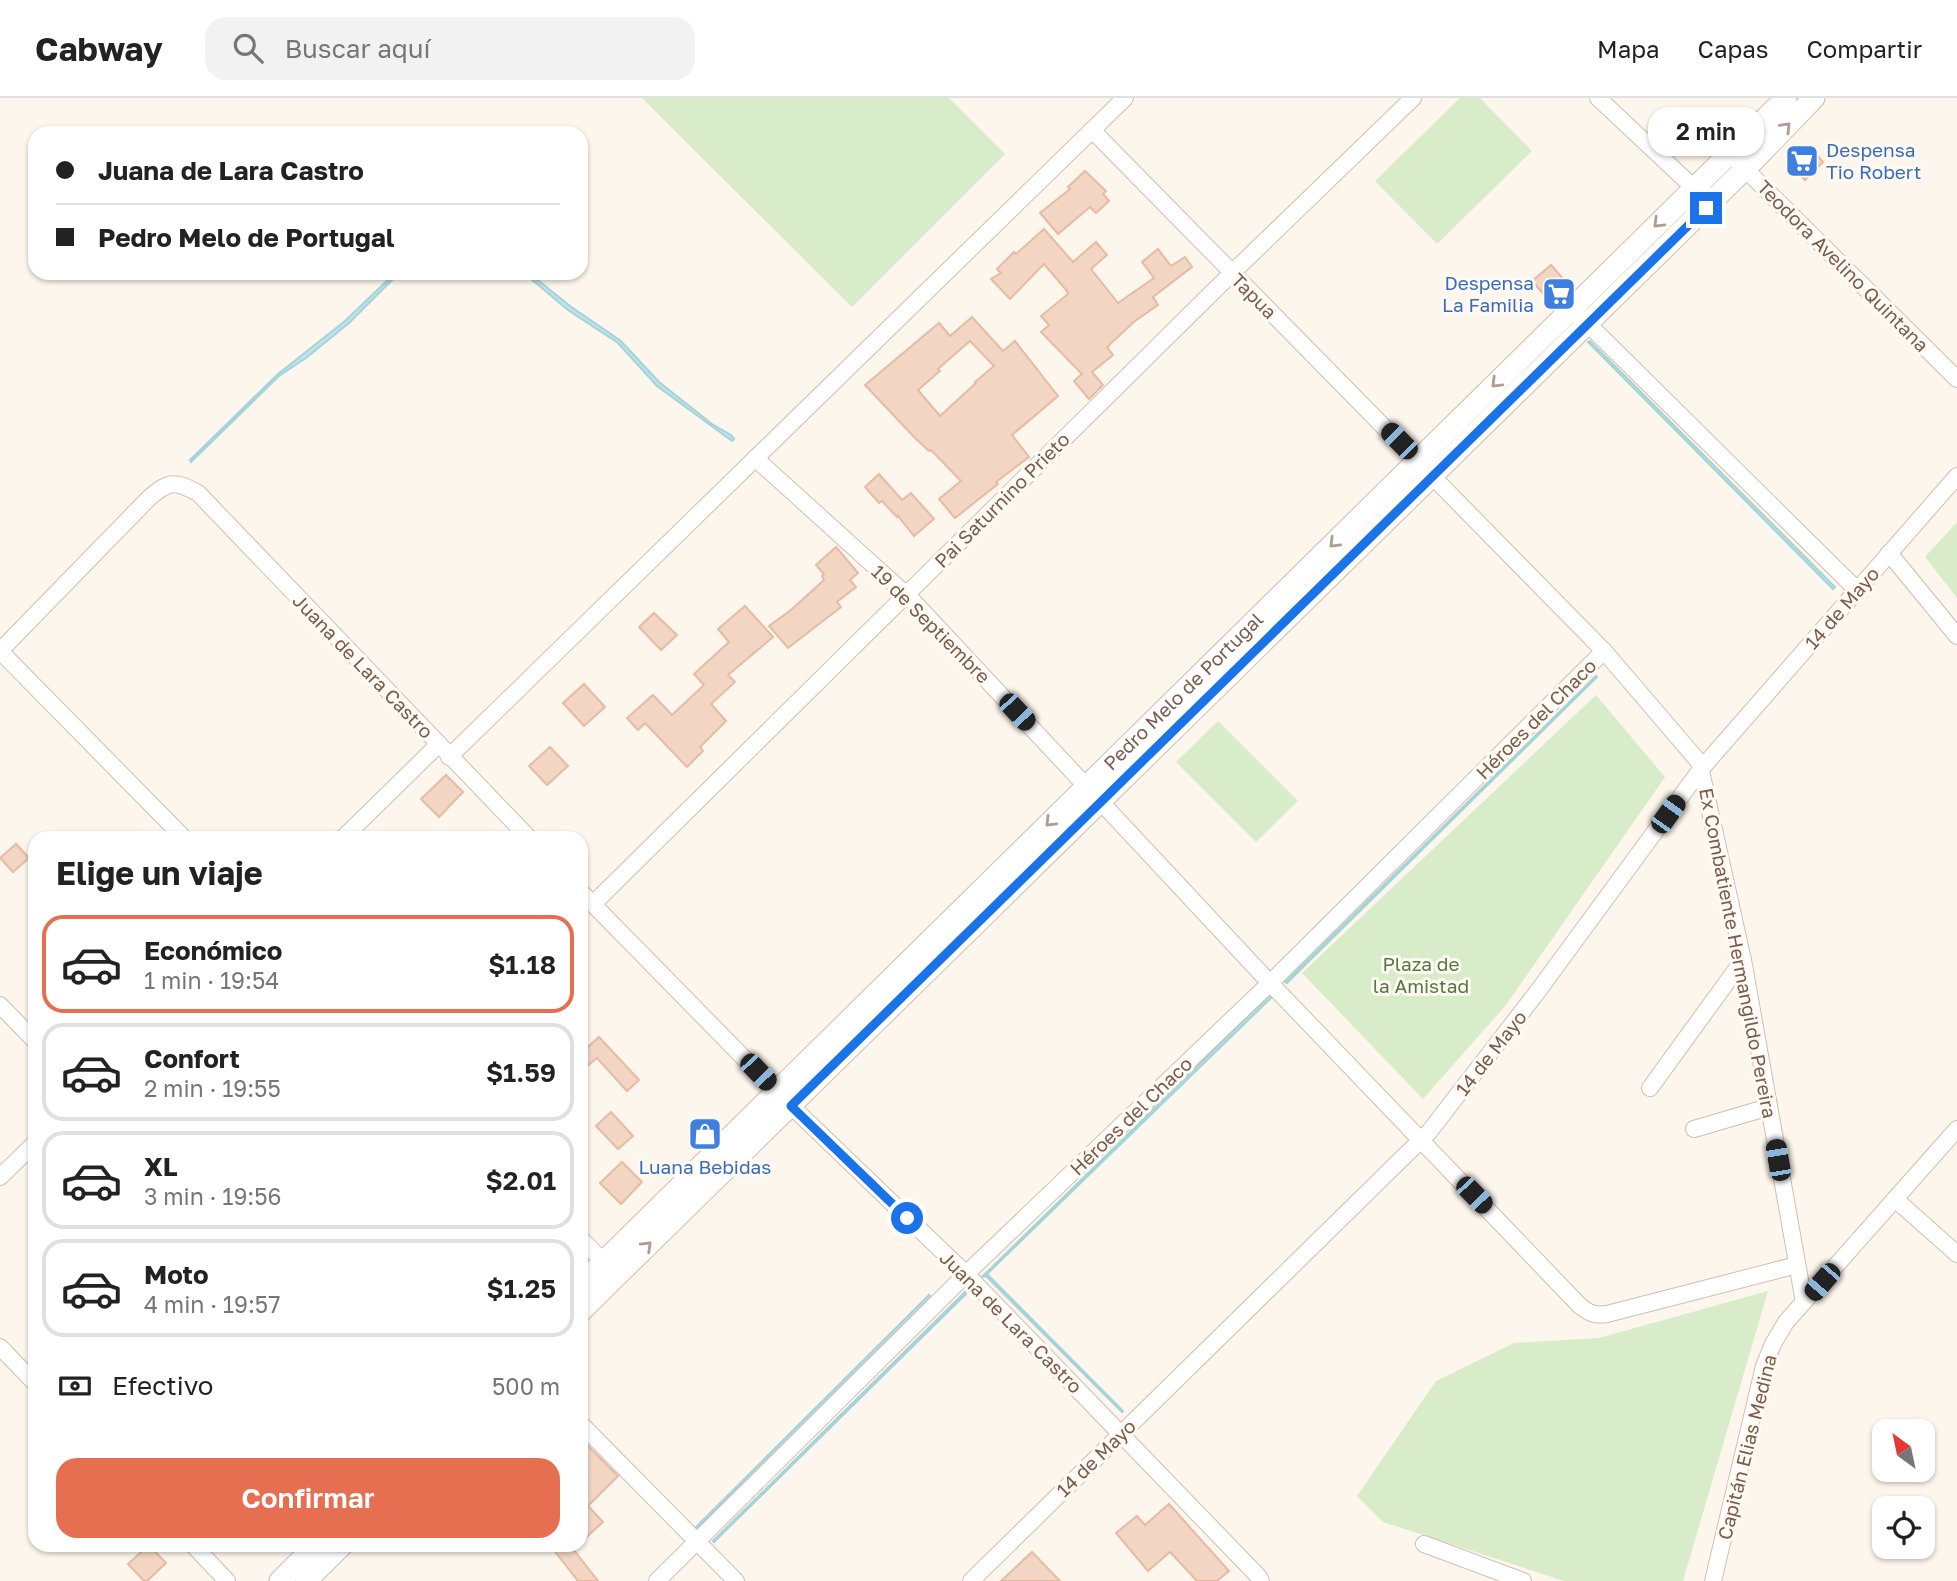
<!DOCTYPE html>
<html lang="es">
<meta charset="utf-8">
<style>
:root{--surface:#fff;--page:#f2f2f2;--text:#222;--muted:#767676;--line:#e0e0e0;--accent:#e76f51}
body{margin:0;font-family:"Golos Text",sans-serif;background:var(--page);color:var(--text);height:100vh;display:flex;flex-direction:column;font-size:26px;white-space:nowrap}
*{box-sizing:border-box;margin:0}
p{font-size:23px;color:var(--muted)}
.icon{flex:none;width:38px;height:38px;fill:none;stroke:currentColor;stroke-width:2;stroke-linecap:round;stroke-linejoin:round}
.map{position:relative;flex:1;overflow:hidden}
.side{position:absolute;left:28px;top:733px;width:560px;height:721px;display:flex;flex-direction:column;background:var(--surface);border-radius:21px;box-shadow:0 2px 5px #0004}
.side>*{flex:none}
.banner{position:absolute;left:28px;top:28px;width:560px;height:154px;border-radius:21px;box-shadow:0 2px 5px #0004;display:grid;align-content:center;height:154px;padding:0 28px;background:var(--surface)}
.needle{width:46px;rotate:327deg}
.controls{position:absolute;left:1872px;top:1321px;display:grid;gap:14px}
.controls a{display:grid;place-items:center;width:63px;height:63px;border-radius:14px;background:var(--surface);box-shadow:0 2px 5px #0004;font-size:35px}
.end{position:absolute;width:32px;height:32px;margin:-16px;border:9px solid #1a73e8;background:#fff;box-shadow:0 0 0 4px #fff}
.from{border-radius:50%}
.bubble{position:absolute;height:49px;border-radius:21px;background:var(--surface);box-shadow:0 2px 5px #0004;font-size:23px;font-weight:600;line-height:49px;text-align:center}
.car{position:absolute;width:21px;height:42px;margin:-21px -10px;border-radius:9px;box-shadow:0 0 5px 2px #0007;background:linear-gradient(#222 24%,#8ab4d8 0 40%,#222 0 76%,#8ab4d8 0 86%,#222 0)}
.banner b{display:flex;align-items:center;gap:24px;height:66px;font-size:26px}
.banner b+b{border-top:2px solid var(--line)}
.banner i{width:18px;height:18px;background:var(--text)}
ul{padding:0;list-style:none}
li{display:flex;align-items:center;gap:21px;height:98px;margin:0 14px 10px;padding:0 14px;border:4px solid var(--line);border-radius:21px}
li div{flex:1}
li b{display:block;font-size:26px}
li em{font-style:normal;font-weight:600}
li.selected{border-color:var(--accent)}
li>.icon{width:63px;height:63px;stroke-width:1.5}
h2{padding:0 28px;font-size:32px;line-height:84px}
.pay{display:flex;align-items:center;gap:18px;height:77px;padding:0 28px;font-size:26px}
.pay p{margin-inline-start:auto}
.primary-button{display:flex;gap:14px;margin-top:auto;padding:14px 28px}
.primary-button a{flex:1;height:80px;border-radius:21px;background:var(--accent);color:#fff;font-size:28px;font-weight:600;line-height:80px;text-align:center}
header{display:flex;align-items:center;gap:42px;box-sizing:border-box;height:98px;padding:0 35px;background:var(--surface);border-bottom:2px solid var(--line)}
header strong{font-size:33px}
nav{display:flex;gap:38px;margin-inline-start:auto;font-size:24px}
.search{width:490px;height:63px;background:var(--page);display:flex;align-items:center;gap:18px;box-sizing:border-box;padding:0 24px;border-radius:21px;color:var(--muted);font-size:26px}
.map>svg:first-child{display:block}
</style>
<header>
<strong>Cabway</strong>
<div class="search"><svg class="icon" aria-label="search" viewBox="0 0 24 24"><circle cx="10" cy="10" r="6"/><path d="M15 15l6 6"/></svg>Buscar aquí</div>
<nav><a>Mapa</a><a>Capas</a><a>Compartir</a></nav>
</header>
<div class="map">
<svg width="1957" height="1483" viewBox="0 0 1957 1483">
<rect width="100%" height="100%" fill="#fdf6ec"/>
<g fill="#d8ecc9">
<polygon points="642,0 949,0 1005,56 852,209"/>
<polygon points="1460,0 1480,0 1532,53 1437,146 1375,83"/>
<polygon points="1957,424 1957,500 1925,459"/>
<polygon points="1596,597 1665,679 1506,907 1423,1001 1302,875"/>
<polygon points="1218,623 1298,703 1256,744 1176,664"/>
<polygon points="1768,1193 1683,1483 1564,1483 1383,1424 1357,1398 1436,1283 1514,1245 1599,1240"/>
</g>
<g fill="#bfe3e8" stroke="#a5d3da" stroke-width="2">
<polygon points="395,175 399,175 349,225 306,260 279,278 191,364 190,362 278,276 345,223"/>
<polygon points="524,175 529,175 570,208 621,243 659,284 712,326 731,337 734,341 732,343 657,288 618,245 568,212"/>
<polygon points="1590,243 1835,489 1833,491 1588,244"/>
<polygon points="1596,578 1597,579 1287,885 1285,884"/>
<polygon points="1269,898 1271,900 987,1176 1123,1313 1122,1314 986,1178 982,1179"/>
<polygon points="965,1194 966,1196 714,1444 713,1443"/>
<polygon points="929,1197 931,1199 698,1430 696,1429"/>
</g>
<g fill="#f3d5c3" stroke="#e6bba3" stroke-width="2" fill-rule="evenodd">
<polygon points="1810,49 1823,64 1805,82 1791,67"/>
<polygon points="1085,73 1106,93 1103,96 1109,103 1096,115 1090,109 1058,136 1040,115 1070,91 1068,89"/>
<polygon points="1044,131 1073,164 1096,144 1107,157 1091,171 1118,205 1154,180 1142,164 1158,151 1171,168 1185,159 1192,169 1153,199 1158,207 1135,223 1107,249 1113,257 1092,274 1103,287 1089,301 1074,283 1082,276 1041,234 1049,227 1041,218 1068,196 1067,193 1044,166 1010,201 991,181 1001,175 997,171 1014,154 1016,156"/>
<polygon points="1551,167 1573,192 1555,209 1532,183"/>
<path d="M972,219l31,34 12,-10 43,55 -46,39 17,22 -33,25 2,2 -43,34 -16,-19 22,-18 -30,-31 -2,1 -14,-13 -50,-53 74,-62 11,13zM970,243l24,25 -19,16 1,1 -36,33 -22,-26 22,-19 -2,-2z"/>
<polygon points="879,376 902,402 911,395 934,421 914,438 898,418 897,419 882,403 879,405 865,389"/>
<polygon points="836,449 858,475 850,482 856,489 837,504 841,509 788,550 769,528 791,512 824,482 822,478 824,476 816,467"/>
<polygon points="745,508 773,539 728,577 735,584 711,606 726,623 700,649 703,653 687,669 645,625 638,632 627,620 653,597 672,617 704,587 694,576 729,544 718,531"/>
<polygon points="654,515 677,537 661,552 639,529"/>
<polygon points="584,586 605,609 584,628 563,605"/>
<polygon points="550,649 568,668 547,687 529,668"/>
<polygon points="446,677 463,694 439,719 421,701"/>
<polygon points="16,746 29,760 13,774 0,760"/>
<polygon points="599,939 639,982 627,993 597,960 581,973 581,955"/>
<polygon points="611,1014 633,1038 618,1051 596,1028"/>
<polygon points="622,1064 642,1084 621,1106 600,1085"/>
<polygon points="581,1341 618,1378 588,1408 603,1424 581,1444"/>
<polygon points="1169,1406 1229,1473 1217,1483 1197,1483 1170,1454 1148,1473 1116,1435 1137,1418 1145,1427"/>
<polygon points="149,1447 166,1465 147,1483 144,1483 128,1466"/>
<polygon points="550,1447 570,1447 598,1483 578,1483"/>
<polygon points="1032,1454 1060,1483 1001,1483"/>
</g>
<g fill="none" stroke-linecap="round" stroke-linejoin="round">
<defs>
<g id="minor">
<polyline points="1598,0 1694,90"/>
<polyline points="1092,32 1604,553 1699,664 1743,862 1804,1204"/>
<polyline points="1738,64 1957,281"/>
<polyline points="1580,218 1857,492"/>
<path d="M755,360l158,143 357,382 310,323c9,7 15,10 27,8l190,-49"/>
<polyline points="1889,455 1957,538"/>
<path d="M0,553l149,-153c20,-17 25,-18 49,-5l331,345"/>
<polyline points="0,553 184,740"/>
<polyline points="449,659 1125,0"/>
<polyline points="343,740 438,647"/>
<polyline points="581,794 783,1000 966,1176 1259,1479 1261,1483"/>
<polyline points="593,806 1232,175 1413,0"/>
<polyline points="0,907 35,943"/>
<polyline points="1650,990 1743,862"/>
<polyline points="1694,1031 1769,1009"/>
<polyline points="0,1079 35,1045"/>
<polyline points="1895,1101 1957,1156"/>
<polyline points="581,1141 611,1171"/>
<polyline points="0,1249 35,1285"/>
<polyline points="581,1326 736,1483"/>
<polyline points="1424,1446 1523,1483"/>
<polyline points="193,1447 227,1483"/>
<polyline points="657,1483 966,1176 1270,885 1604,553"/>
<polyline points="971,1483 1429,1034 1538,893 1701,671 1957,378"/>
<polyline points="1713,1483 1764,1268 1773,1246 1786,1224 1957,1031"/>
</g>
<g id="tertiary">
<path id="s1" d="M581,1186l1205,-1186"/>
<polyline points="581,1213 1758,58 1814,0"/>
<polyline points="280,1483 316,1447"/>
<polyline points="306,1483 342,1447"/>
</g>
</defs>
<use href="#minor" stroke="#d1beb0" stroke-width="18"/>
<use href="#tertiary" stroke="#d1beb0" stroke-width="23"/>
<use href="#minor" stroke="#fff" stroke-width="16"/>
<use href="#tertiary" stroke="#fff" stroke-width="21"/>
</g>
<defs><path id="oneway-chevron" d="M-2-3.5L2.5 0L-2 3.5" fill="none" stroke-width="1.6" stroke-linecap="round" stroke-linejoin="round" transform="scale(1.75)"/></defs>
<g stroke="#af9d94">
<use href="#oneway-chevron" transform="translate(1786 29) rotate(-46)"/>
<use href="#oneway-chevron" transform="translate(1658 125) rotate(135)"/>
<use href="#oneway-chevron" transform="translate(1496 285) rotate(135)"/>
<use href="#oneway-chevron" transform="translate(1334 445) rotate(135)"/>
<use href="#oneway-chevron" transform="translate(1050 724) rotate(135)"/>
<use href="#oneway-chevron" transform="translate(647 1148) rotate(-44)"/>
</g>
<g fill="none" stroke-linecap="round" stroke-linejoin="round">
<polyline stroke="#1a73e8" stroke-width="9" points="907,1120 791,1008 1706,110"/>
</g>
<defs>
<symbol id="supermarket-square" viewBox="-11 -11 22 22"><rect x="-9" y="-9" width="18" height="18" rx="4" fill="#3f7fe0" stroke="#fffaf3"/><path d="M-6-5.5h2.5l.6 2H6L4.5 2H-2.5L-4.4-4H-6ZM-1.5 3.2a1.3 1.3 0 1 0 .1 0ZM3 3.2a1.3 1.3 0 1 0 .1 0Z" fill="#fff"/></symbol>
<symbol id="shop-square" viewBox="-11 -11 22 22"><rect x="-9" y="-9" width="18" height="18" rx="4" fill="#3f7fe0" stroke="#fffaf3"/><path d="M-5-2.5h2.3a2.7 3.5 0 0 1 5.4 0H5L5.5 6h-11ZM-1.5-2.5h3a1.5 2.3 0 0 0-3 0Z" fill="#fff"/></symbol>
</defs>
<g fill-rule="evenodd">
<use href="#supermarket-square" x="1783" y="44" width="38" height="38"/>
<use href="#supermarket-square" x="1540" y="177" width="38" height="38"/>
<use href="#shop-square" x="686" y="1017" width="38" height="38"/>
</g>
<g text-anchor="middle" stroke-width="6" stroke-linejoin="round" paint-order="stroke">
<g font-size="19" fill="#366cbe" stroke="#fffaf3" text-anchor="start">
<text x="1826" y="59">Despensa<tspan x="1826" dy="22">Tio Robert</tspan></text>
<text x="1534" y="192" text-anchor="end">Despensa<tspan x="1534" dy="22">La Familia</tspan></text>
<text x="705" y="1076" text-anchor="middle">Luana Bebidas</text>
</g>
<g font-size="19" fill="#7a5c4d" stroke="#fffaf3">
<text transform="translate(1843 168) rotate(45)" y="7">Teodora Avelino Quintana</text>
<text transform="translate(1254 198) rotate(45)" y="7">Tapua</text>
<text transform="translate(1002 402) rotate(-45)" y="7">Pai Saturnino Prieto</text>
<text transform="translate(1842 510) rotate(-49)" y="7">14 de Mayo</text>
<text transform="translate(931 526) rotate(45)" y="7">19 de Septiembre</text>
<text transform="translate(363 568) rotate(46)" y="7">Juana de Lara Castro</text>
<text dy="7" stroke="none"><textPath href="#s1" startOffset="845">Pedro Melo de Portugal</textPath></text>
<text transform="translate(1536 621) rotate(-45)" y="7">Héroes del Chaco</text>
<text transform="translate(1738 855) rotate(79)" y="7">Ex Combatiente Hermangildo Pereira</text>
<text transform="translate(1491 955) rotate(-52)" y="7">14 de Mayo</text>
<text transform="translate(1131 1018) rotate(-44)" y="7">Héroes del Chaco</text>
<text transform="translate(1011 1224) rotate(45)" y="7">Juana de Lara Castro</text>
<text transform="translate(1747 1349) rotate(-76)" y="7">Capitán Elias Medina</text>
<text transform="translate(1096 1360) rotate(-44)" y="7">14 de Mayo</text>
</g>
<g font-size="19" fill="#537a41" stroke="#fffaf3">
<text x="1421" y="873">Plaza de<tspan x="1421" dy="22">la Amistad</tspan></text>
</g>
</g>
</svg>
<div class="controls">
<a><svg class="needle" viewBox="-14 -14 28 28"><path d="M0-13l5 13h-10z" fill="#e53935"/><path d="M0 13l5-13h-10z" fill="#767676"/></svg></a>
<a><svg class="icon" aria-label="locate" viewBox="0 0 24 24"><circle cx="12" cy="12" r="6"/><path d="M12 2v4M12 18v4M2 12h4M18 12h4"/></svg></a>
</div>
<i class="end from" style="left:907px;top:1120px"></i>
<i class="end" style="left:1706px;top:110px"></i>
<div class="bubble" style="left:1648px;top:9px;width:116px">2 min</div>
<i class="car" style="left:1399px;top:343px;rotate:315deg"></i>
<i class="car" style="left:1017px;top:614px;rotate:137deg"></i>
<i class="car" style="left:1668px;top:716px;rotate:36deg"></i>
<i class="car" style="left:758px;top:974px;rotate:136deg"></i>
<i class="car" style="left:1778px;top:1062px;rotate:350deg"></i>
<i class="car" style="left:1474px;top:1097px;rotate:136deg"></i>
<i class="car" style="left:1822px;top:1184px;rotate:221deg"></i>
<div class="banner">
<b><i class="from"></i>Juana de Lara Castro</b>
<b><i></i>Pedro Melo de Portugal</b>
</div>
<section class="side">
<h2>Elige un viaje</h2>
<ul>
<li class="selected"><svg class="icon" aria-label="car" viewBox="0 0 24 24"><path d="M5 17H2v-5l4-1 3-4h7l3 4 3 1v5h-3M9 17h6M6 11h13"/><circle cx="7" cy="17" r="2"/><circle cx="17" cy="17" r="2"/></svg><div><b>Económico</b><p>1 min · 19:54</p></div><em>$1.18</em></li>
<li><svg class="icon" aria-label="car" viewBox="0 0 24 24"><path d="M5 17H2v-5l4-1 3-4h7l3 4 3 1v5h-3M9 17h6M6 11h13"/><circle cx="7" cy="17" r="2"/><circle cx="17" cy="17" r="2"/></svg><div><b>Confort</b><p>2 min · 19:55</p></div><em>$1.59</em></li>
<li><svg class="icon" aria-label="car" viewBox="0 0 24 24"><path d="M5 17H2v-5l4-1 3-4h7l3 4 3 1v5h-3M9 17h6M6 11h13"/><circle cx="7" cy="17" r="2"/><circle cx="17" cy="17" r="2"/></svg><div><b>XL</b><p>3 min · 19:56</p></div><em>$2.01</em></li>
<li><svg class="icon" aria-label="car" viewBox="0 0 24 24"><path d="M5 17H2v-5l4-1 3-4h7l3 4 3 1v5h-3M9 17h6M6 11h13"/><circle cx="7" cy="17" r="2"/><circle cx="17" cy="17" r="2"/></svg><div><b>Moto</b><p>4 min · 19:57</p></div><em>$1.25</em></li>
</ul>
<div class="pay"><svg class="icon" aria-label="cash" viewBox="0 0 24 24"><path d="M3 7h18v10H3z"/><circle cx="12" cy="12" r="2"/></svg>Efectivo<p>500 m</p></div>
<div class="primary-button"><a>Confirmar</a></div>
</section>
</div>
